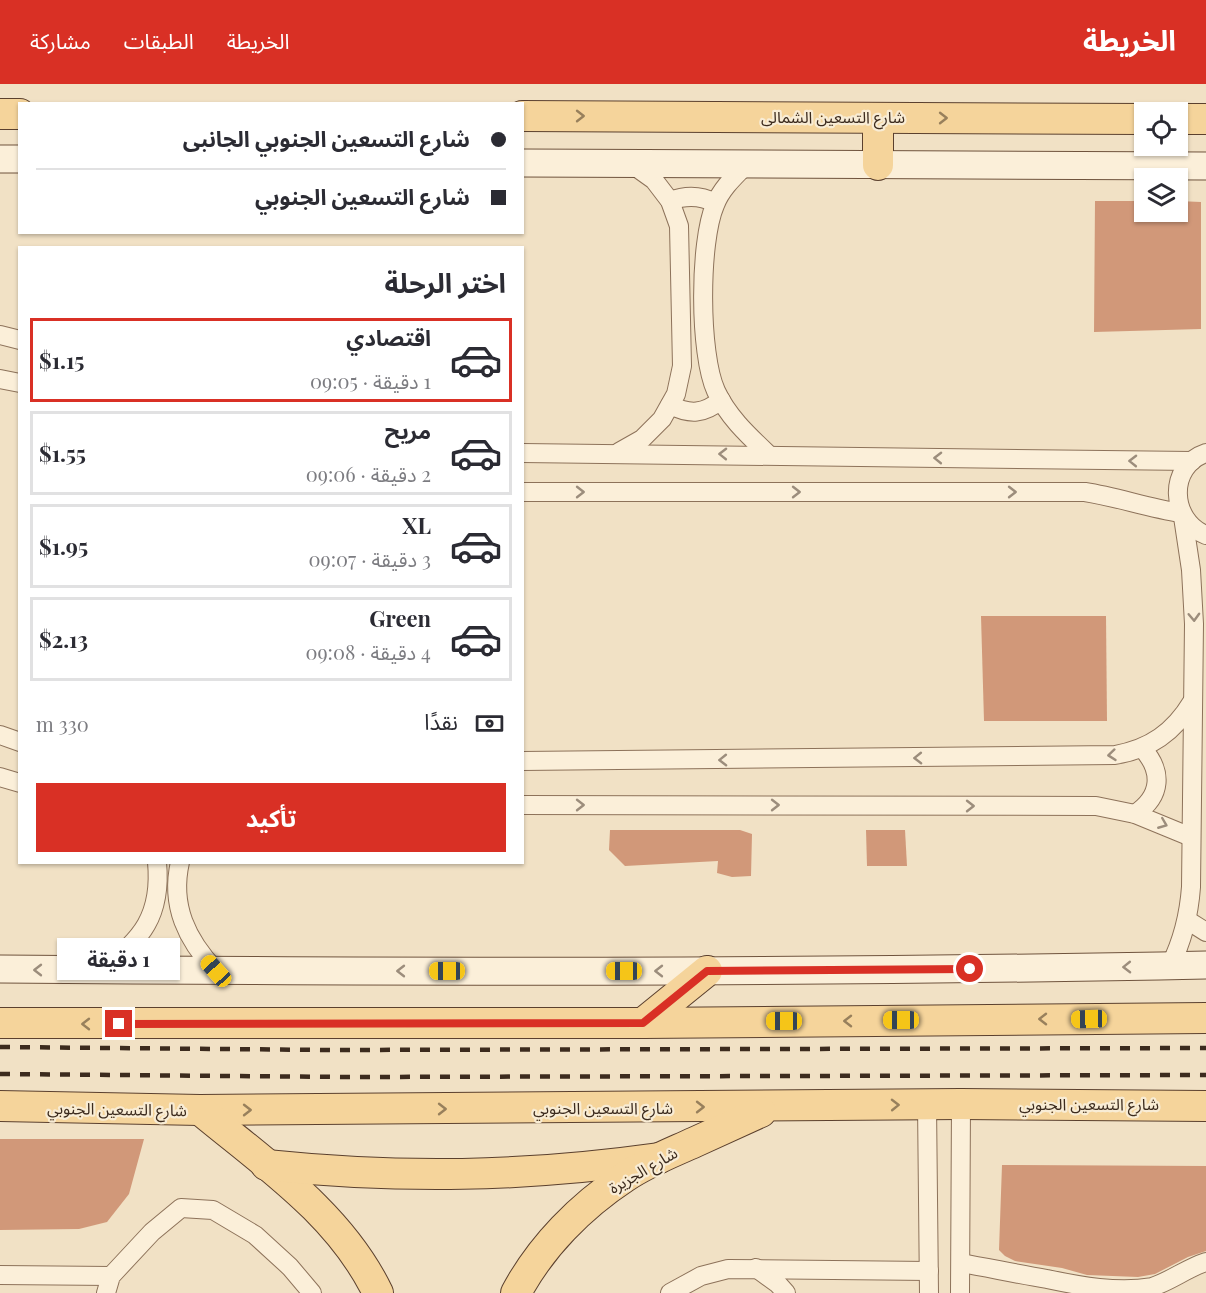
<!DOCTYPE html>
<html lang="ar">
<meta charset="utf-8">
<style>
:root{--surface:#fff;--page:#f7f7f7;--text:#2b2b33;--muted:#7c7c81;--line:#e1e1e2;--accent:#d93025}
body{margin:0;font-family:"Playfair Display","Noto Sans Arabic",serif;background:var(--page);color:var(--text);direction:rtl;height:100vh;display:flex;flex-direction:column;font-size:22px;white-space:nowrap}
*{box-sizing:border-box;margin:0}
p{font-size:20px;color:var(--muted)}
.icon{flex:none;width:33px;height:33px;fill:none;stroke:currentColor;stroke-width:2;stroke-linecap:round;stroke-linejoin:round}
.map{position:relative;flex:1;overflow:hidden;direction:ltr}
.panel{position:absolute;left:18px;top:162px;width:506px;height:618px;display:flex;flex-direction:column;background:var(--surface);border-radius:0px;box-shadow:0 2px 4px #0004;direction:rtl}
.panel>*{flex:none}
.hud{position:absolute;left:18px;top:18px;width:506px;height:132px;border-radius:0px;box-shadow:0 2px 4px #0004;direction:rtl;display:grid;align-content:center;height:132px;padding:0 18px;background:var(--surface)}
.buttons{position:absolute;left:1134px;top:18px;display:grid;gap:12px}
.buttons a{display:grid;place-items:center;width:54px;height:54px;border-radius:0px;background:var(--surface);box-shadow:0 2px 4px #0004;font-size:30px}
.end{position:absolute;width:27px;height:27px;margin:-14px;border:8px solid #d93025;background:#fff;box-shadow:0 0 0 3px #fff}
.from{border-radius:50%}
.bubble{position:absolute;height:42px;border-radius:0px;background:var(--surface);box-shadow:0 2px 4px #0004;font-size:20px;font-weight:700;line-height:42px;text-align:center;direction:rtl}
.car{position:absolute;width:18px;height:36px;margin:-18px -9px;border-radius:8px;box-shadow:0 0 4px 2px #0007;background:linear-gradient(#f5c518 24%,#345 0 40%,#f5c518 0 76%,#345 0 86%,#f5c518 0)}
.hud b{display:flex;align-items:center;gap:21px;height:57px;font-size:22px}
.hud b+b{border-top:2px solid var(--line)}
.hud i{width:15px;height:15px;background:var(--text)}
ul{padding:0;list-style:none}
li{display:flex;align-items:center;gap:18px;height:84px;margin:0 12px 9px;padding:0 6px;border:3px solid var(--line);border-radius:0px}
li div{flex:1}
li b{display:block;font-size:22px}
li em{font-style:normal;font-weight:700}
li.selected{border-color:var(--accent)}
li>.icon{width:54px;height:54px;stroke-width:1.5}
h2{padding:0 18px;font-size:27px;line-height:72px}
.pay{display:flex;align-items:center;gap:15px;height:66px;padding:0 18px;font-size:22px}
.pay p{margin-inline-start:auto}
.action{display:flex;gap:12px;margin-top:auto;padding:12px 18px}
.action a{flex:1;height:69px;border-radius:0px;background:var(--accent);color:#fff;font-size:24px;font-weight:700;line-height:69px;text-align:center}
header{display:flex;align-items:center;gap:36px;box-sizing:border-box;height:84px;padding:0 30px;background:var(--accent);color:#fff}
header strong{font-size:28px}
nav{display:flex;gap:33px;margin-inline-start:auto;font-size:21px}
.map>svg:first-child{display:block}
</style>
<header>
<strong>الخريطة</strong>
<nav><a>الخريطة</a><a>الطبقات</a><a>مشاركة</a></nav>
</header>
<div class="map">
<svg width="1206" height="1209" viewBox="0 0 1206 1209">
<rect width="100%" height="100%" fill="#f1e1c5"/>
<g fill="#d19879">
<polygon points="1095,117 1144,117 1144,128 1178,128 1178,117 1201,118 1201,245 1094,248"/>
<polygon points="981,532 1106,532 1107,637 984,637"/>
<polygon points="610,746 740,746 752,750 751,792 732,793 717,789 718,777 625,782 609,766"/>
<polygon points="866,746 905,746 907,782 867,782"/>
<polygon points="0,1055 144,1055 129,1110 107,1138 79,1145 0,1146"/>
<polygon points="1002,1081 1206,1082 1206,1167 1188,1173 1155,1190 1138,1193 1087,1191 1062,1184 1015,1177 1005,1172 999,1166"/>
</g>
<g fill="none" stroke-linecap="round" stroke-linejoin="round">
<defs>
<g id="street">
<path d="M746,81c-12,12 -25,24 -31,40 -16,37 -16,149 1,186 12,26 33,45 53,64"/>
<path d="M670,117c16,-6 30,-6 45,2"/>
<polyline points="0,251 20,256"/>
<polyline points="0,295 20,299"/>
<path d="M670,321c20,10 34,9 51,-5"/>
<polyline points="619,368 642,355 662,335 676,310 682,282 679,142 670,117 654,96 633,81"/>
<polyline points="522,369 1192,377"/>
<path d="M1206,369c-39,13 -36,68 0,82"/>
<path d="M522,408h563c32,5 63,16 96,21"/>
<polyline points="0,651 20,658"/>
<path d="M522,677l593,-6c35,-6 59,-23 77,-53"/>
<polyline points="0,693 20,699"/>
<polyline points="522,721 1096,722 1135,730 1191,753"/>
<path d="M1135,730c27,-18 28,-43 7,-66"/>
<path d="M180,778c-10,44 7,78 36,109"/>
<polyline points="1187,836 1206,848"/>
<path d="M1170,882c13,-26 19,-51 21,-79l3,-263 -3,-54 -8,-53"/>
<path d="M101,886c41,-30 61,-55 56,-108"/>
<polyline points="927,1020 929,1209"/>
<path d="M961,1179c28,5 57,11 86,16 33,7 71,14 105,8 19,-6 35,-19 54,-25"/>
<polyline points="756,1184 778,1200 786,1209"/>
<polyline points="0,1191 111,1192"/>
<polyline points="106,1209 111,1192 152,1148 181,1124 213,1126 255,1151 290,1183 312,1209"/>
<polyline points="670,1209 701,1192 728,1185 929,1187"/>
<polyline points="960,1209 961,1020"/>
</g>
<g id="secondary">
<polyline points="0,75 20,75"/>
<polyline points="522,79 1206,82"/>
<path d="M0,885c402,3 804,4 1206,-4"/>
</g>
<g id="primary">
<polyline points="0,30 20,30"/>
<polyline points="522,32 1144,35"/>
<polyline points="878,34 878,81"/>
<polyline points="1178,35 1206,35"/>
<polyline points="0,939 643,939 1206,934"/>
<polyline points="643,939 707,887"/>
<polyline points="0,1022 200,1026 961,1020 1206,1022"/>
<path d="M200,1026c65,54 140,104 178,183"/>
<path d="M266,1081c136,14 257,12 393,-7"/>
<path d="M516,1209c25,-47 65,-87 109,-116 22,-15 46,-24 70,-35 22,-10 44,-20 66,-30"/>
</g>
</defs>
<use href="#street" stroke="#8d725a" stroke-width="20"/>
<use href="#secondary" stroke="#6f533d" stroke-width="29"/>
<use href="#primary" stroke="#5b402e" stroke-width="32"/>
<use href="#street" stroke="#fbefd9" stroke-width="18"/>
<use href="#secondary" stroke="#fbefd9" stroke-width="27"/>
<use href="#primary" stroke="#f5d49b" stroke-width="30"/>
<g stroke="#3c2b1e" stroke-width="4.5" stroke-dasharray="10 10" stroke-linecap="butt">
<polyline points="0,963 330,966 1206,964"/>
<polyline points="0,990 347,993 1206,991"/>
</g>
</g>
<defs><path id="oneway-chevron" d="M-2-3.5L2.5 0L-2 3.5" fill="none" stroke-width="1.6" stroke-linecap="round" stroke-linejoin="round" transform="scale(1.5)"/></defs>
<g stroke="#98805c">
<use href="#oneway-chevron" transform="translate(580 32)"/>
<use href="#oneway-chevron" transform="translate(943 34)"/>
<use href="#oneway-chevron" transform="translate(1043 935) rotate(180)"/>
<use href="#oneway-chevron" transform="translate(848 937) rotate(180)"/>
<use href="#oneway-chevron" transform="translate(86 940) rotate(-180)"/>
<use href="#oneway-chevron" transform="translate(895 1021) rotate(-1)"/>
<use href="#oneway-chevron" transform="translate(700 1023)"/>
<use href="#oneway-chevron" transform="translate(442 1025)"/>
<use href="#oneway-chevron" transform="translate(247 1026)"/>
</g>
<g stroke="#9c8d7c">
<use href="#oneway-chevron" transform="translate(723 370) rotate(-179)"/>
<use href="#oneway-chevron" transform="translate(938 374) rotate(-179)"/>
<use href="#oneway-chevron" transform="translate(1133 377) rotate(-179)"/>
<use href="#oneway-chevron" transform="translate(580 408)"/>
<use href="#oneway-chevron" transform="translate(796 408)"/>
<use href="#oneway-chevron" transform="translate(1012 408)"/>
<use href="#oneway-chevron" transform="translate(1194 533) rotate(88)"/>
<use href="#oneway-chevron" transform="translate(1112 671) rotate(174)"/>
<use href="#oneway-chevron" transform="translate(918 674) rotate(179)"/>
<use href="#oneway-chevron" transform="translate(723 676) rotate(179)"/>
<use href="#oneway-chevron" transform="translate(580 721)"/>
<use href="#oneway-chevron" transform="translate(775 721)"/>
<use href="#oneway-chevron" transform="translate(970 722)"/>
<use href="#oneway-chevron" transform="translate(1163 740) rotate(22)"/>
<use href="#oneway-chevron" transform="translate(1127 883) rotate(179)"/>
<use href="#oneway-chevron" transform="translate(38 886) rotate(-180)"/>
<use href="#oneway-chevron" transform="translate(401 887) rotate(180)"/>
<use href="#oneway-chevron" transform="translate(659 887) rotate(180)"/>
</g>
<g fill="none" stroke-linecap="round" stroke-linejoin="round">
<polyline stroke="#d93025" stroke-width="8" points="119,940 643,939 707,887 970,885"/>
</g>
<g text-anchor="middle" stroke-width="4.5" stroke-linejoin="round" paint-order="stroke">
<g font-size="16" fill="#3c2b1e" stroke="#f8ecd5">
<text x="833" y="39">شارع التسعين الشمالى</text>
<text x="1089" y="1026">شارع التسعين الجنوبي</text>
<text x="603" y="1030">شارع التسعين الجنوبي</text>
<text transform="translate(117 1025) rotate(1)" y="6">شارع التسعين الجنوبي</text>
<text transform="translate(643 1086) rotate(-30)" y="6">شارع الجزيرة</text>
</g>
</g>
</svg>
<div class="buttons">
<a><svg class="icon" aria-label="locate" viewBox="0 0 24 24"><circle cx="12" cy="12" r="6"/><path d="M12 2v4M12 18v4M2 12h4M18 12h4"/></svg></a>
<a><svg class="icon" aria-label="layers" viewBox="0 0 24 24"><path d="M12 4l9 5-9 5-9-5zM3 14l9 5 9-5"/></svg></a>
</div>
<i class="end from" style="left:970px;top:885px"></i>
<i class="end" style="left:119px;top:940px"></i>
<div class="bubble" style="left:57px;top:854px;width:123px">1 دقيقة</div>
<i class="car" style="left:216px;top:887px;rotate:318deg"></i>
<i class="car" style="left:447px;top:887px;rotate:270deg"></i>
<i class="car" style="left:624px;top:887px;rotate:270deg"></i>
<i class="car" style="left:1089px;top:935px;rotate:269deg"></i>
<i class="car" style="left:901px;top:936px;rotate:270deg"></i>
<i class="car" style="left:784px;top:937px;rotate:270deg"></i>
<div class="hud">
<b><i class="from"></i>شارع التسعين الجنوبي الجانبى</b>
<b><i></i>شارع التسعين الجنوبي</b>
</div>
<section class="panel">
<h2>اختر الرحلة</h2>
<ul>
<li class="selected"><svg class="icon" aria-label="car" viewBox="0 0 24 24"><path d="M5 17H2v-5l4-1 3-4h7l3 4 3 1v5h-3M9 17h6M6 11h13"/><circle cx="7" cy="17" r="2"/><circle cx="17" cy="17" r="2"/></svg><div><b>اقتصادي</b><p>1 دقيقة · 09:05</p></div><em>$1.15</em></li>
<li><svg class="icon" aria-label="car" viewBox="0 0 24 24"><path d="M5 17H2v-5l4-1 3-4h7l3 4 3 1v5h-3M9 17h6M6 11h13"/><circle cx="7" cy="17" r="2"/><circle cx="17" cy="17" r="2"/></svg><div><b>مريح</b><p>2 دقيقة · 09:06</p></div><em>$1.55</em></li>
<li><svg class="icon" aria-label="car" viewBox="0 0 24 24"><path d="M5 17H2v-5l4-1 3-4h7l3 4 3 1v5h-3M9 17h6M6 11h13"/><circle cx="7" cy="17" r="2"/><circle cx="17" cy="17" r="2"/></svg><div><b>XL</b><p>3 دقيقة · 09:07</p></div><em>$1.95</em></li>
<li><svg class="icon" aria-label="car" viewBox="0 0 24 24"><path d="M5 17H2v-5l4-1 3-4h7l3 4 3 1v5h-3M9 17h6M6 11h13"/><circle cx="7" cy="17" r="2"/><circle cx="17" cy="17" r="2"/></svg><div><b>Green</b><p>4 دقيقة · 09:08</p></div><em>$2.13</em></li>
</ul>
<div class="pay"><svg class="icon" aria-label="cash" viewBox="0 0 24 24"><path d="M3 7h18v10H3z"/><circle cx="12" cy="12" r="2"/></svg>نقدًا<p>330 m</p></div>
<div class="action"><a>تأكيد</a></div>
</section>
</div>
